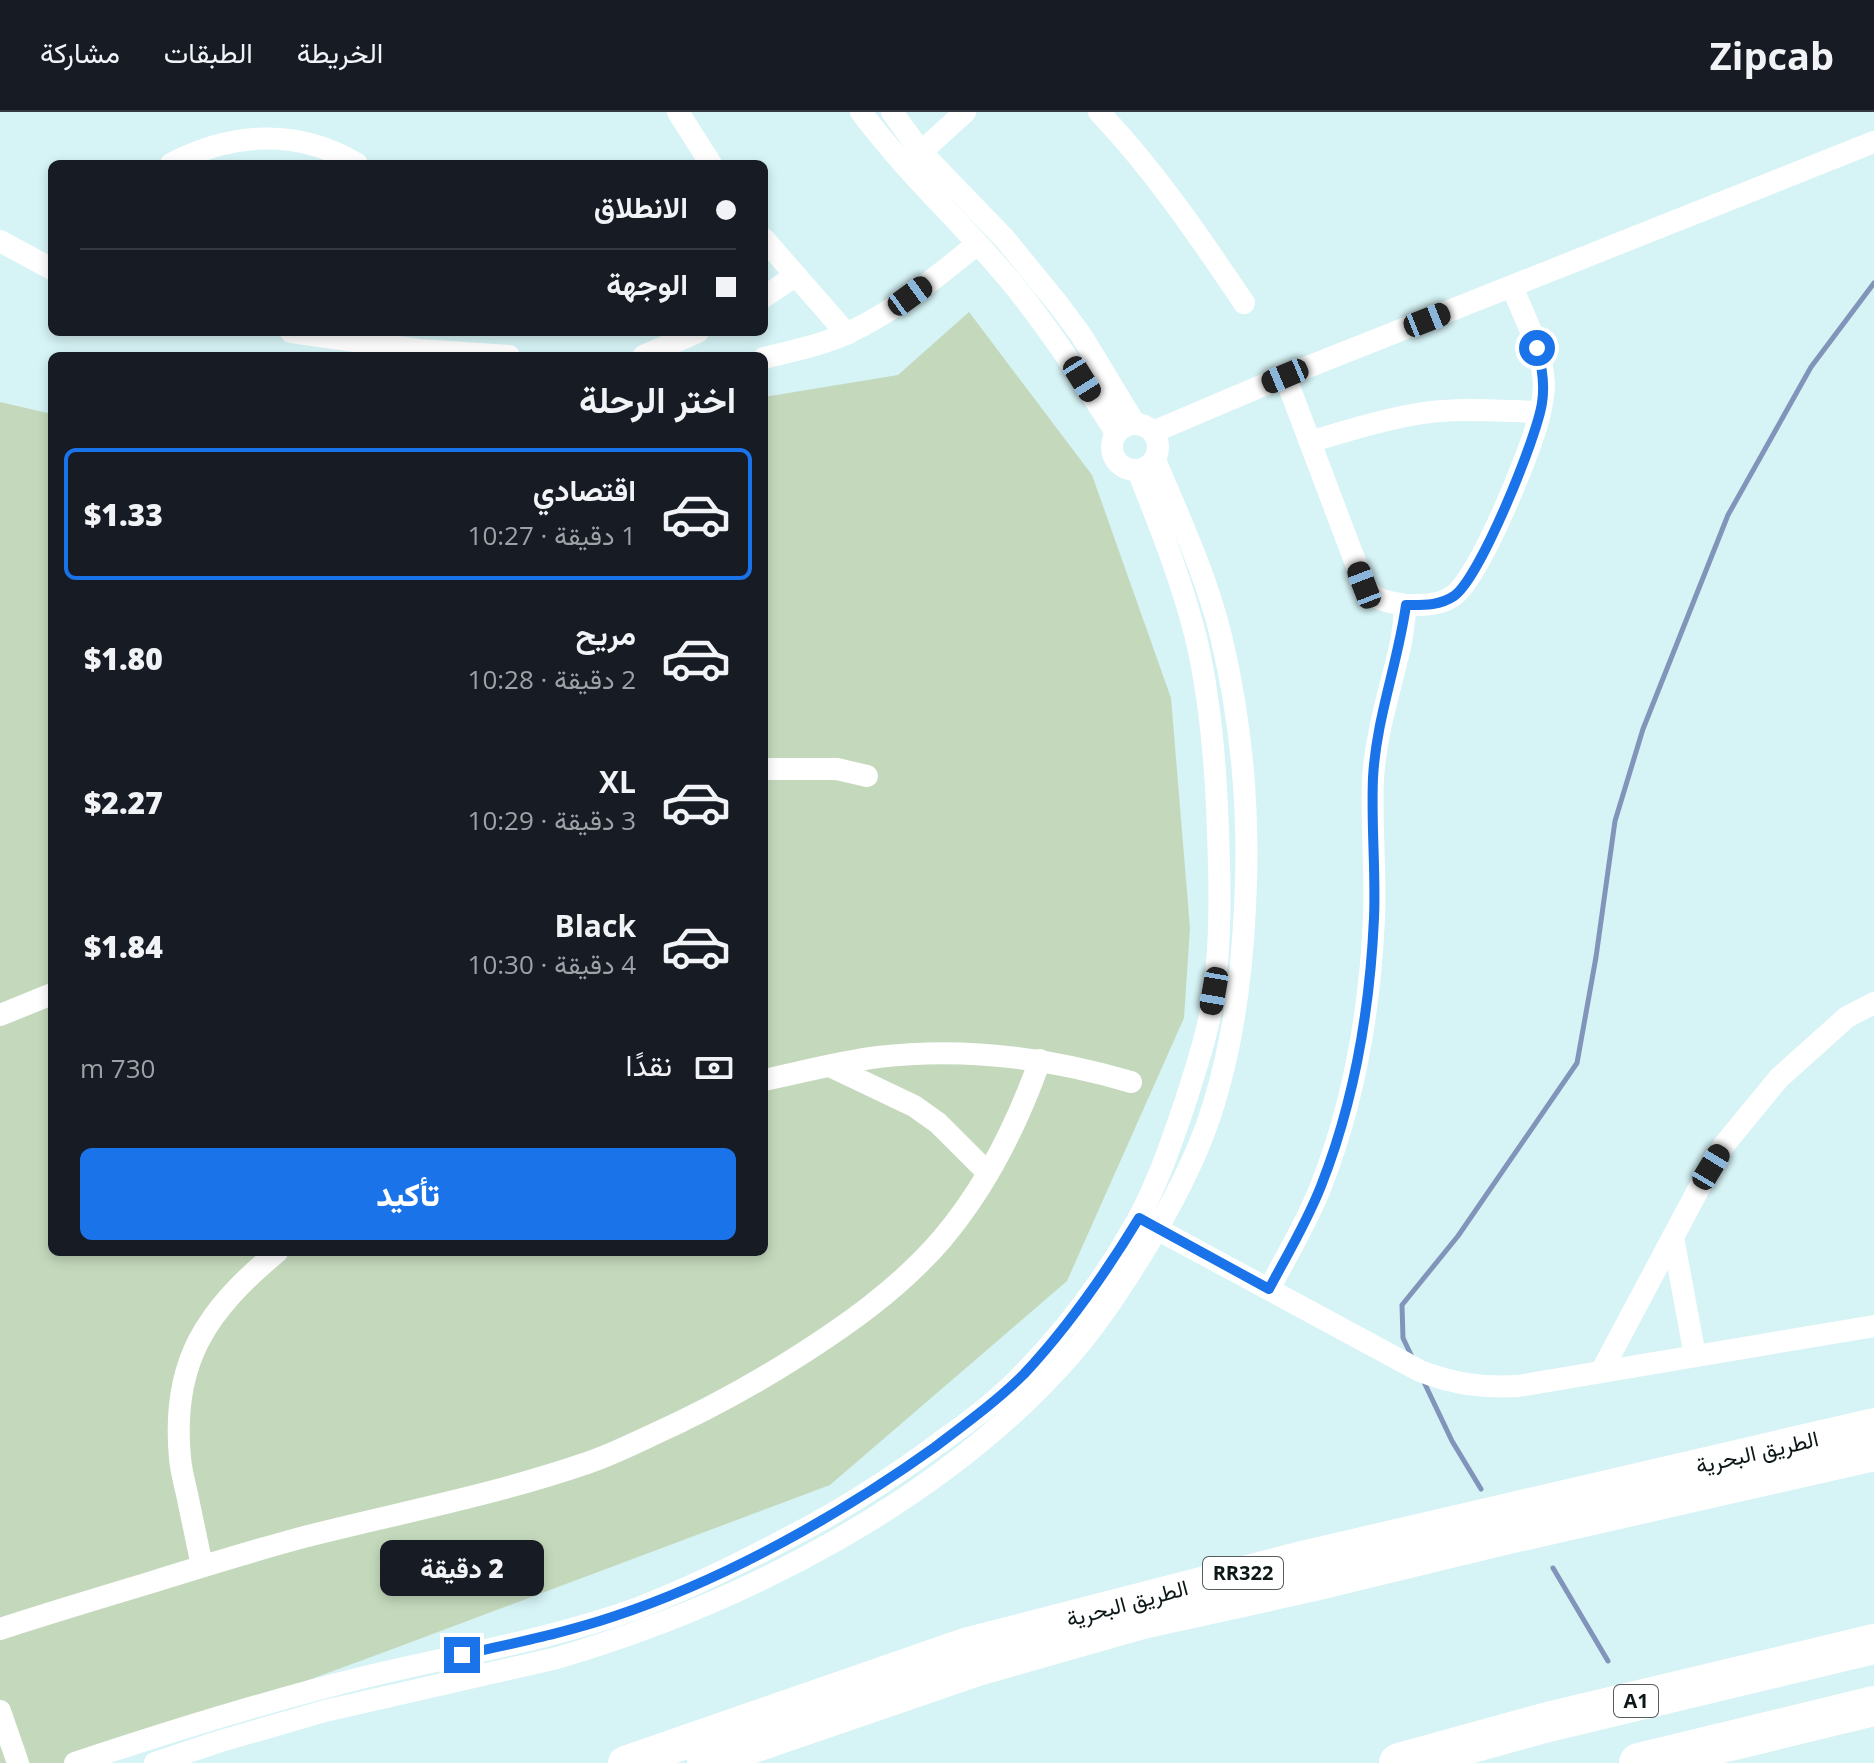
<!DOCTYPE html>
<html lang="ar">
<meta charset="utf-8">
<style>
:root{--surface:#171b24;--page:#20242c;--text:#f1f3f6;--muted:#9ea1a6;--line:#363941;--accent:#1a73e8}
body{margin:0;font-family:"Open Sans",Vazirmatn,sans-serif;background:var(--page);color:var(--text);direction:rtl;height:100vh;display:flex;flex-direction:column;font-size:30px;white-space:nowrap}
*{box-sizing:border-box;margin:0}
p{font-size:26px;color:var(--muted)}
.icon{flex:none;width:44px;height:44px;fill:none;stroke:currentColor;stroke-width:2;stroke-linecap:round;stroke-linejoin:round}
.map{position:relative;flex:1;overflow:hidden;direction:ltr}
.panel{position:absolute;left:48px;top:240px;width:720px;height:904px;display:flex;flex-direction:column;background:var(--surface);border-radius:12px;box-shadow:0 4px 12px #0003;direction:rtl}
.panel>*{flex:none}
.hud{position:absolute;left:48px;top:48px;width:720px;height:176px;border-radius:12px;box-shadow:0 4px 12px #0003;direction:rtl;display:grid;align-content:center;height:176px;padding:0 32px;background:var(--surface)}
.end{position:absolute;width:36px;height:36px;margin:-18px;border:10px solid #1a73e8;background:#fff;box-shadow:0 0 0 4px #fff}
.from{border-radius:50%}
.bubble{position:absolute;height:56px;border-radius:12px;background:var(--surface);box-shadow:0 4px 12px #0003;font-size:26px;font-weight:800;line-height:56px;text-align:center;direction:rtl}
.car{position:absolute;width:24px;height:48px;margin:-24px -12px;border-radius:10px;box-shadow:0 0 6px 2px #0007;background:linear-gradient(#222 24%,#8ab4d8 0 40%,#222 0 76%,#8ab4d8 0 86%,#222 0)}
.hud b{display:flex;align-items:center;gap:28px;height:76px;font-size:30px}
.hud b+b{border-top:2px solid var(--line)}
.hud i{width:20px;height:20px;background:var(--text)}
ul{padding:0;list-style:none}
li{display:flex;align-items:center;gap:24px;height:132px;margin:0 16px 12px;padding:0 16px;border:4px solid transparent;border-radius:12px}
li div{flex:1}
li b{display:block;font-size:30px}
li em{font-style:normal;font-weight:800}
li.active{border-color:var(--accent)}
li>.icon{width:72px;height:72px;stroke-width:1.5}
h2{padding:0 32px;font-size:36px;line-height:96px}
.pay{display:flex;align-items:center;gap:20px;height:88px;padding:0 32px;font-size:30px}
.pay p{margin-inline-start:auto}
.primary-button{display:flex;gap:16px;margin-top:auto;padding:16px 32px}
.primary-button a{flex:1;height:92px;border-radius:12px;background:var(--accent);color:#fff;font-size:32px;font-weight:800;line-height:92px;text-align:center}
header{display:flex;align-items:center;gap:48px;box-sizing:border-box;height:112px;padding:0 40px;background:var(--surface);border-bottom:2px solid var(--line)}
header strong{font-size:38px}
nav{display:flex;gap:44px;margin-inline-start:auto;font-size:28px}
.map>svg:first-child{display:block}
</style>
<header>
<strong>Zipcab</strong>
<nav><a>الخريطة</a><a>الطبقات</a><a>مشاركة</a></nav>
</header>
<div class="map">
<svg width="1874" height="1651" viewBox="0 0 1874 1651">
<rect width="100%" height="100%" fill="#d6f3f5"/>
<polygon fill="#c4d9bc" points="969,200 1092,363 1171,586 1190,816 1184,906 1067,1169 830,1373 382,1541 83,1651 0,1651 0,290 52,302 52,1140 764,1140 764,285 898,263"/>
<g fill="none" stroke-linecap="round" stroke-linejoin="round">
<g stroke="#8194ba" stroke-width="5">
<polyline points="1412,1245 1403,1226 1402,1193 1458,1124 1577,951 1596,845 1615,709 1643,617 1728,403 1811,255 1874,171"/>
<polyline points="1423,1268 1452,1329 1481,1377"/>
<polyline points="1553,1456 1608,1549"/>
</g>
<g stroke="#fff" stroke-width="22">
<polyline points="678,0 711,52"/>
<path d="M861,0c44,59 99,109 146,165 41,49 75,102 109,156"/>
<polyline points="892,0 921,40 1005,127 1058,192 1081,223 1135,312"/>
<path d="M1099,0c55,58 100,124 145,191"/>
<polyline points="910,50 965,0"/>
<path d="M171,52c61,-32 127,-36 186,0"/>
<polyline points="764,127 847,222"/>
<polyline points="0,129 52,157"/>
<polyline points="1512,174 1874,30"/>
<polyline points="764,185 795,164"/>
<polyline points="291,220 419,238 509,244"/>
<polyline points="643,244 698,220"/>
<path d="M764,246c28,-7 58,-13 84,-25 47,-22 89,-56 129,-89"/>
<path d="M1285,264l79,209c10,16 25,17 42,20"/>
<circle cx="1135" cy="335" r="23"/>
<path d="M1153,320l132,-56 227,-90c12,31 31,65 32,99 0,12 -3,24 -6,36 -9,33 -59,158 -85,175 -14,10 -30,9 -47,9 -2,14 -3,28 -6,42 -10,43 -24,86 -27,131 -2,47 3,94 1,140 -4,90 -20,184 -53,268 -14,36 -34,69 -52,103"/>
<path d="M1310,330c35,-11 71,-22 107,-28 40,-7 83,-3 123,-2"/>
<polyline points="764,657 837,657 867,664"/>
<polyline points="0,903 52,882"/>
<polyline points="830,954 914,994 938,1011 988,1061"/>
<path d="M764,968c38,-8 75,-18 114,-23 85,-10 172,1 253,25"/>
<path d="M1144,1110l276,149c34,13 62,17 98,15l356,-60"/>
<polyline points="1673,1125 1695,1244"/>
<polyline points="1601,1260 1698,1078 1724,1033 1779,966 1847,905 1874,891"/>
<path d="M202,1454c-5,-24 -10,-48 -15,-72 -3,-12 -6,-24 -7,-36 -9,-96 26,-147 97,-206"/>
<path d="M0,1517c49,-16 99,-31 149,-46 51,-16 103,-32 155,-46 94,-24 190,-42 283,-74 21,-7 42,-17 63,-27 49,-22 96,-47 142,-76 54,-34 108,-72 150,-121 44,-52 75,-114 98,-179"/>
<polyline points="0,1599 18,1651"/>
<path d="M75,1651c96,-32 192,-62 290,-86 91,-22 185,-37 273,-69 50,-19 99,-43 146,-68 57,-29 110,-63 162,-102 27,-19 54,-40 77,-64 44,-45 83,-97 114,-153 21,-38 35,-80 49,-121 11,-35 23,-71 28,-107 7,-54 6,-108 4,-161 -2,-64 -7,-128 -21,-190 -14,-58 -37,-116 -59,-171"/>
<path d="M155,1651l66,-22 104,-30 232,-53c185,-54 390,-159 517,-307 29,-34 53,-72 76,-110 26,-44 51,-92 65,-141 19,-63 27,-128 30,-193 5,-91 -3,-183 -24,-271 -15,-61 -42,-119 -66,-176"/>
</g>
<g stroke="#fff" stroke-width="34">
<polyline points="625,1651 965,1533 1302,1446 1874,1313"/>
<polyline points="704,1651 978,1557 1143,1510 1315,1472 1500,1427 1874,1342"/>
</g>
<g stroke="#fff" stroke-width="40">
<polyline points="1399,1651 1548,1610 1874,1532"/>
<polyline points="1639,1651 1874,1594"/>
</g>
</g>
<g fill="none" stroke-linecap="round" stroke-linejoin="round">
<path stroke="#1a73e8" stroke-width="10" d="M462,1543c51,-12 103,-22 153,-39 111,-37 225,-101 320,-169 30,-23 62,-46 89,-73 45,-48 81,-100 115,-156l130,71c18,-34 38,-67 52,-103 33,-84 49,-178 53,-268 2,-46 -3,-93 -1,-140 3,-59 25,-115 33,-173 17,0 33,1 48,-9 26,-18 83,-159 88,-193 3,-19 0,-37 -5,-55"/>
</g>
<g text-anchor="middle" stroke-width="6" stroke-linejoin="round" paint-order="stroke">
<g fill="#fff" stroke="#565d5d" stroke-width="2">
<rect x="1203" y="1445" width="80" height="32" rx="6"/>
<rect x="1614" y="1573" width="44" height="32" rx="6"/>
</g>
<g font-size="20" font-weight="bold" fill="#0d1818">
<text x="1243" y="1468">RR322</text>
<text x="1636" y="1596">A1</text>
</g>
<g font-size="22" fill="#0d1818" stroke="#fff">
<text transform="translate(1757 1340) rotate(-13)" y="8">الطريق البحرية</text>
<text transform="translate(1127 1491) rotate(-15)" y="8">الطريق البحرية</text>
</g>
</g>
</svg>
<i class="end from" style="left:1537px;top:236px"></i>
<i class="end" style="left:462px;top:1543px"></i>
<div class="bubble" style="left:380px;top:1428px;width:164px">2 دقيقة</div>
<i class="car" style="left:910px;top:184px;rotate:54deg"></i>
<i class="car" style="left:1427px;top:208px;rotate:68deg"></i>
<i class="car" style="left:1285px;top:264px;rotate:247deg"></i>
<i class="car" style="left:1082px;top:267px;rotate:148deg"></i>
<i class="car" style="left:1364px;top:473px;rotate:339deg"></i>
<i class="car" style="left:1214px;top:879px;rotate:190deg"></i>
<i class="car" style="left:1711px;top:1055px;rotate:31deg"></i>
<div class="hud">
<b><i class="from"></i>الانطلاق</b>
<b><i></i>الوجهة</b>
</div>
<section class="panel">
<h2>اختر الرحلة</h2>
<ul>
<li class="active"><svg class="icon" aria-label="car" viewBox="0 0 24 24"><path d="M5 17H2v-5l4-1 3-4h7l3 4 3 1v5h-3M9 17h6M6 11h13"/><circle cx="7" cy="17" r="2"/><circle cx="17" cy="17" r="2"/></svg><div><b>اقتصادي</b><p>1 دقيقة · 10:27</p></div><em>$1.33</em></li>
<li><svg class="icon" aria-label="car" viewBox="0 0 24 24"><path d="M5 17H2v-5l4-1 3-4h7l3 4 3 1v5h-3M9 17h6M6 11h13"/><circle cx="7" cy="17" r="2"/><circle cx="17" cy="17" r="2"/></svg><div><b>مريح</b><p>2 دقيقة · 10:28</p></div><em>$1.80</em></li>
<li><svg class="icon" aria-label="car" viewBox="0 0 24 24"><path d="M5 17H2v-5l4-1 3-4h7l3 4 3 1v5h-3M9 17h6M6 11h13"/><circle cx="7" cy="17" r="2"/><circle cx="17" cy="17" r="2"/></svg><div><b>XL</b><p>3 دقيقة · 10:29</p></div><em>$2.27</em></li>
<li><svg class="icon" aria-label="car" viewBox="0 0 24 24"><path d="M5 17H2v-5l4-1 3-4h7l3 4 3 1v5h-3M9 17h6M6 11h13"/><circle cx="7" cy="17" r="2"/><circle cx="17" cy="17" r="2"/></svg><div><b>Black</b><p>4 دقيقة · 10:30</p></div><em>$1.84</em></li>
</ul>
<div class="pay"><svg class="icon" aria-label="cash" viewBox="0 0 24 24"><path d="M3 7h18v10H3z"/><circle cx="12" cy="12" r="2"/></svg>نقدًا<p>730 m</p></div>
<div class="primary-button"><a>تأكيد</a></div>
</section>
</div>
